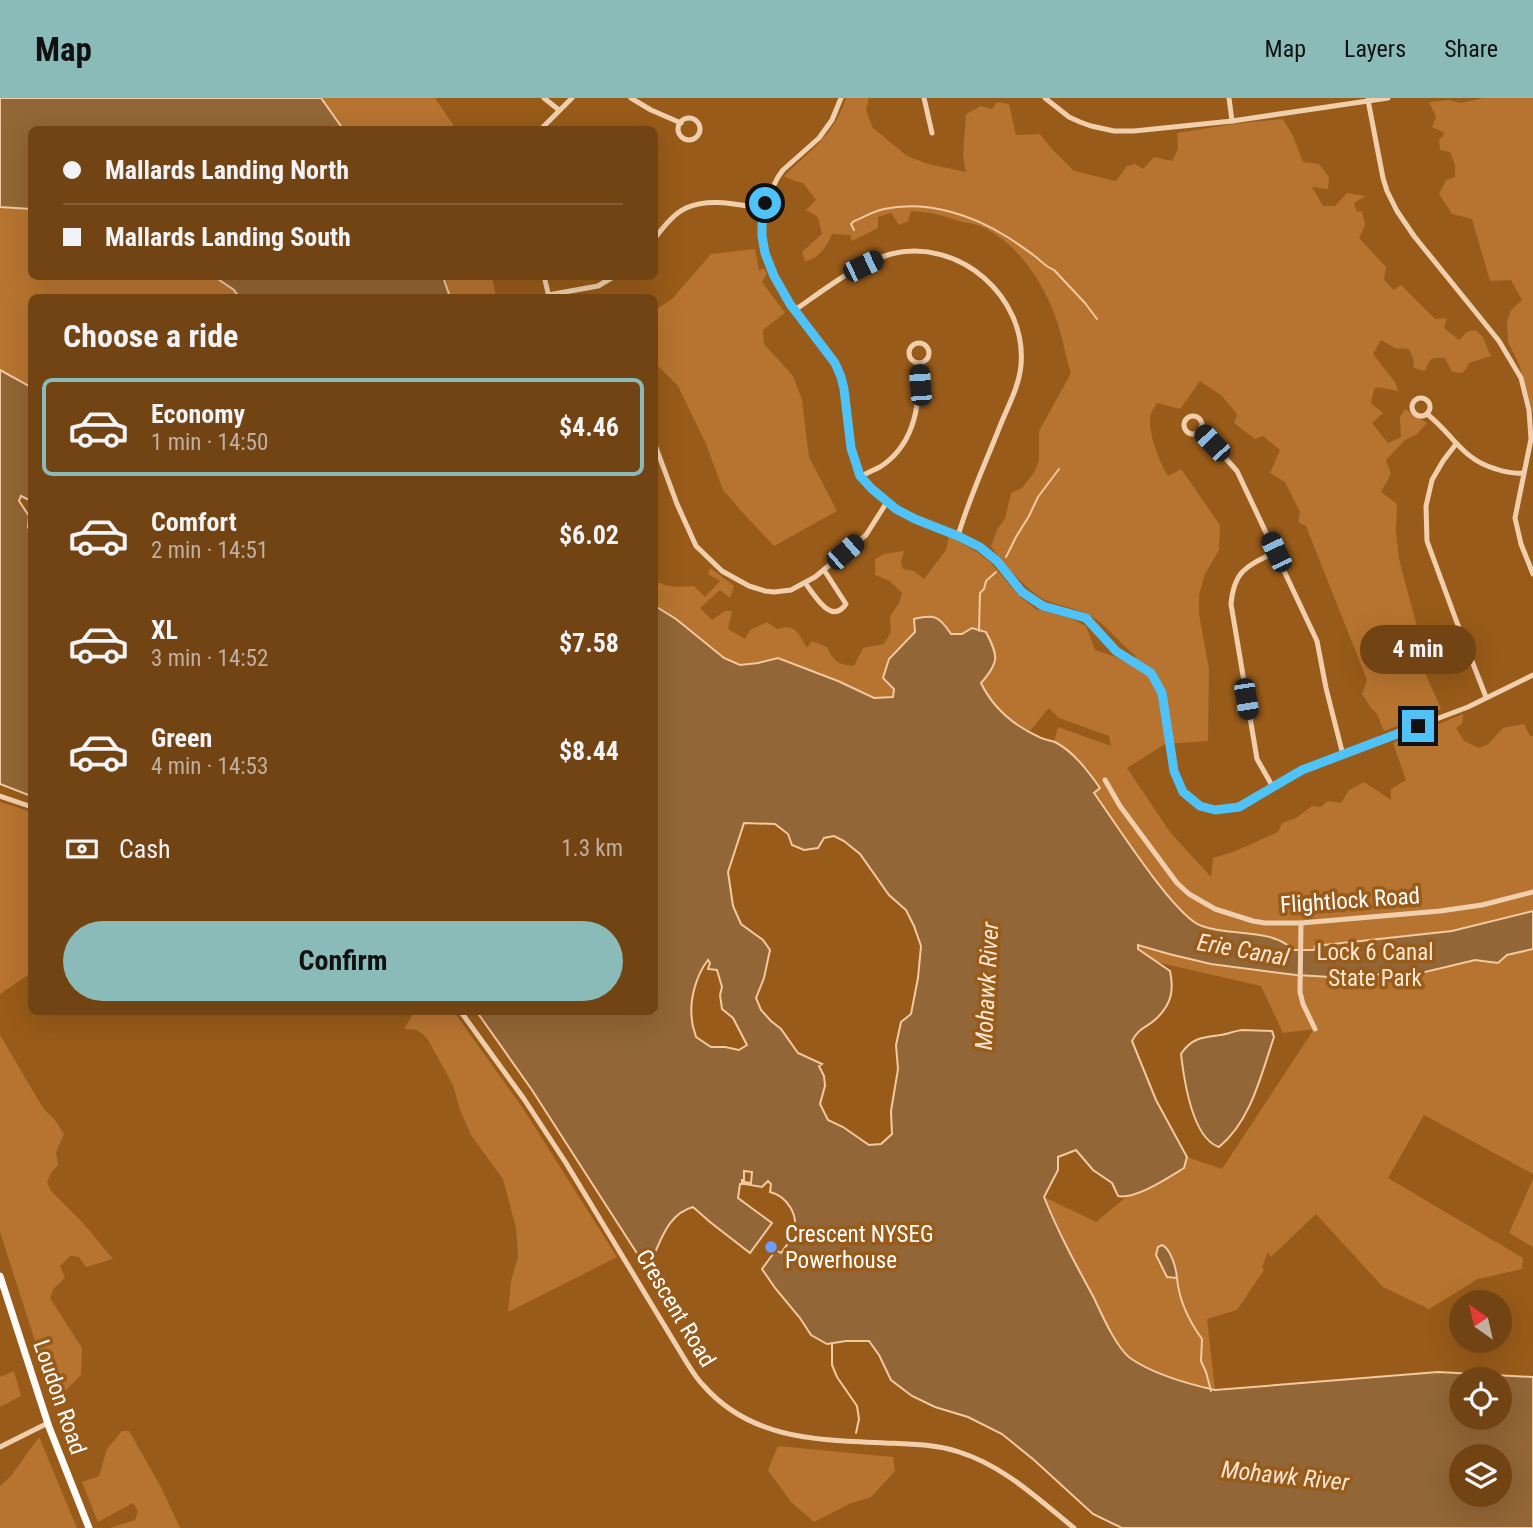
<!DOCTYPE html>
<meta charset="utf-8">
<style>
:root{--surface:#724413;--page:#7a4e21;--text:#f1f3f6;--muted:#c1b0a0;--line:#845c33;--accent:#8bbbb9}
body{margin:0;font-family:"Roboto Condensed",sans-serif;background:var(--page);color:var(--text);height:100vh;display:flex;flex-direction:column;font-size:26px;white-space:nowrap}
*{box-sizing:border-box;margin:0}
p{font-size:23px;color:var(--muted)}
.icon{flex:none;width:38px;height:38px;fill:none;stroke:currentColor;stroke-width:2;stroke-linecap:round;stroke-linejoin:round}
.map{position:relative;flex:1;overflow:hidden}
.drawer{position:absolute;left:28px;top:196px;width:630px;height:721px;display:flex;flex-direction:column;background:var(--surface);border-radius:10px;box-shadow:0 7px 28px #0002}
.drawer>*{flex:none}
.hud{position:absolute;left:28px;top:28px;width:630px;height:154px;border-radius:10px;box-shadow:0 7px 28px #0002;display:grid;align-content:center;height:154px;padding:0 35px;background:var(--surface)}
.needle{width:46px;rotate:326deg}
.tools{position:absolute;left:1449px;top:1192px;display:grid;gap:14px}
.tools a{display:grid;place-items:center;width:63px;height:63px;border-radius:50%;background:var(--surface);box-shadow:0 7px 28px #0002;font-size:35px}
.end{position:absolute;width:32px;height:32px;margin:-16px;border:9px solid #4fc3f7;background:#111;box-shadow:0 0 0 4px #111}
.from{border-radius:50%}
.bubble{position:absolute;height:49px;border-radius:24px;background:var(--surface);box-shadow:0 7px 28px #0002;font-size:23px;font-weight:700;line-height:49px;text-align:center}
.car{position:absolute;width:21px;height:42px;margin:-21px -10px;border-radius:9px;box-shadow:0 0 5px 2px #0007;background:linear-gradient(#222 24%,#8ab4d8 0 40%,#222 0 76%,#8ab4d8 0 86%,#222 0)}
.hud b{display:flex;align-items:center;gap:24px;height:66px;font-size:26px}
.hud b+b{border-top:2px solid var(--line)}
.hud i{width:18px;height:18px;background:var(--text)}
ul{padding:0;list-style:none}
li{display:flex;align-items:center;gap:21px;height:98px;margin:0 14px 10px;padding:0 21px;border:4px solid transparent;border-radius:10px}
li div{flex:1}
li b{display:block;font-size:26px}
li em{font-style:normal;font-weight:700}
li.active{border-color:var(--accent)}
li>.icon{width:63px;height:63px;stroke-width:1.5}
h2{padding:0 35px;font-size:32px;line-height:84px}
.pay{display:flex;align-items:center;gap:18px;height:77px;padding:0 35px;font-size:26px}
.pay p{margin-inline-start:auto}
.button{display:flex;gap:14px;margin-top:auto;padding:14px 35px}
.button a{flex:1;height:80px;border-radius:42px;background:var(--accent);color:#111;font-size:28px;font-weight:700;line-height:80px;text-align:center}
header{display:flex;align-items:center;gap:42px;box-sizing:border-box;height:98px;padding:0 35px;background:var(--accent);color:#111}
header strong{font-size:33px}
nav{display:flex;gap:38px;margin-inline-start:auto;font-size:24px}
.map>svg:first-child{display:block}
</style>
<header>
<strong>Map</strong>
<nav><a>Map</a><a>Layers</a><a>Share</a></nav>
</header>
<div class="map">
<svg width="1533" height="1430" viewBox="0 0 1533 1430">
<rect width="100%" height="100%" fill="#985b19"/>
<g fill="#b77430">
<polygon points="321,0 435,0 456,31 343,31"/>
<path d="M846,0h23l-3,12 7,18 34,28 21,8 38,8 -3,-16 3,-42 15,-8 11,3 5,-7 12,2 7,31 24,-1 12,15 22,22 42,10 11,-15 8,-2 8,5 11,-12 18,4 6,-12 -1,-16 56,-9 50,-5 10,17 10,26 16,2 10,13 -1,12 -16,-2 11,19h12l12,-13 18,3 -11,7 3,9 5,-1 3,14 -6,13 27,29 -2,13 10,10 7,-5 34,34 12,-1 -3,10 15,12 8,-8 8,-2 7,6 9,20 -22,7 -3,6 -4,4 -10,-1 -7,-14c-15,-1 -14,0 -20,13l-11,-3 -1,-9 -4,-10 -14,-1 -14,-8 -8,14 22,28 3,9 -20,-4 -4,2 -3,14 12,10 -11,10 16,20 13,-6 -1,-20 5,-8 22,14 -10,11 -12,6 -19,20 5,14 -10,18 16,12 -1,28 3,27 20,75 13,24 -9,10 18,41 -57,22 -7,-17 -6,-6 -9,-14 5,-14 -61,-154 -8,-4 2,-10 -15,-30 -15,-9 10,-23 -17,-14 -8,3 -21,-16 3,-9 -15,-18 -22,-15 -20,28 -23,-6c-2,4 -5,7 -6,11 -5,15 9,49 17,62l13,-7 39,56 -1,25 -14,24 -6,21v19l10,55 -1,72 -43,3 -38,24 43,64 41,45 2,-19 20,-6 45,-20 4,-9 14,-5 16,-12 9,1 7,-6 13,2 8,-13 15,-8 27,18v-11l15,-9 -13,-37 70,-29 -1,10 -6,4 8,13 15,7 9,-4 15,-16 21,-4 6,12h3v438l-109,-59 -36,63 135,80 -1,11 -44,10 -49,30 -46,-22 -67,-73 -45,43 -3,-5 -6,15 2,3 -27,40 -30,9 8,71c-27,-6 -62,-16 -85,-32 -14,-11 -28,-43 -36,-60 -18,-33 -36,-66 -50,-101l52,25 29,-24 16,-6 43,-24 3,-11 35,12 92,-140 -31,4 -22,-47 -101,-23 -23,-14 1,-4 -44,-153 6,-4 -13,-20 -33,-27 4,-14 53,19 -2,-10 -50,-18 -10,-10 -20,24c-21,-11 -38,-28 -48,-49l12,-14 -31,-35 -47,-2 -26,27 5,30 -1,9h-19l-36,-17 -60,-23 -20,5 -18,2 -16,-7 -48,-39 -21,-13 -1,-30 1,5c13,7 25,6 39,5l11,11 15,-16 -12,-7 2,-6 24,18 -4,12 -10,-8 -20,18 12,12 13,-9h7l-4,18 17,10 5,-9 17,-8 10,7c19,-6 21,4 30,19l5,-7 15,6c7,15 10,17 27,19l9,-18 21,-4 7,-12 -1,-16 9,-13 3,-10 -12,-12 -15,-6v-16l9,-5 20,-3 -3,11 2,7 11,2 10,8 22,-29 3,-14 28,16 13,10 30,35 16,12 36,10 14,7 9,24 21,7 15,7 5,-8c-16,-12 -28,-30 -45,-40 -14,-8 -32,-10 -46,-16 -17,-8 -44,-39 -54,-54l7,-18 7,-9 6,-26 11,-5 11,-14 6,-13v-30l32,-58c-5,-14 -7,-28 -11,-42 -12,-41 -36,-82 -75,-103 -8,-4 -18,-5 -26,-7 -19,-6 -28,-9 -48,-10l-3,10 -9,4 -8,-12 -13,4v11l-26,13 -2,-6 -18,-1c-5,12 -13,25 -27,27l-3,-9 20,-18 -4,-17 -12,-7 10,-10 -13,-17 -8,-2 -11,-5c26,-25 51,-42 62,-78z"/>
<polygon points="1484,0 1533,0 1533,315 1519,266 1508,244 1507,223 1511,212 1522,202 1511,182 1490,183 1472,121 1452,116 1439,96 1446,82 1455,79 1455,67 1450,54 1440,52 1439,42 1445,35 1432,29 1436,19 1429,4 1449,2 1461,5"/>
<polygon points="0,109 31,111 32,178 215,179 234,192 239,199 32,200 31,289 0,272"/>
<polygon points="755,151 759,173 763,170 767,175 762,184 785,215 763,232 764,246 793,278 802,302 809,359 837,413 774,448 743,415 723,392 706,346 678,288 655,265 655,212 672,201 711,156"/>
<polygon points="443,179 492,179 496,199 450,199"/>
<polygon points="0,704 32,714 31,875 0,896"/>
<polygon points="409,914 454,914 522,1009 617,1159 508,1214 511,1183 518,1159 516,1130 503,1081 471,1037 460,1012 453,987 427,940 417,932 404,931 412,918"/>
<polygon points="0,937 43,1010 55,1022 64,1036 56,1054 58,1067 51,1075 47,1084 51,1093 82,1124 113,1161 86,1169 79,1159 70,1158 60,1168 65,1180 54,1190 50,1200 82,1250 81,1277 57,1301 51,1293 0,1134"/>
<polygon points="1533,1081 1533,1149 1509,1135"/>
<polygon points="14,1273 21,1298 0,1309 0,1279"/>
<polygon points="122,1333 129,1333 161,1389 180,1430 110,1430 135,1422 138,1413 133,1405 98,1424 82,1384 99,1378 107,1351"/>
<polygon points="39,1339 77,1430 0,1430 0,1388 11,1378"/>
<polygon points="778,1348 893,1359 895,1373 871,1399 849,1406 814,1424 791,1404 768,1372"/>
</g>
<g fill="#926636" stroke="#f3c9a0" stroke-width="2" fill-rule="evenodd">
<polygon points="0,0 321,0 343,31 32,32 31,111 0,109"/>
<polygon points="215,179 443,179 450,199 239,199 234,192"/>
<polygon points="0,272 31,289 31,403 21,398 19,403 29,418 28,429 32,438 31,698 0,686"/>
<path d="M655,508l21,13 48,39 16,7 18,-2 20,-5 60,23 36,17 19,-1 1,-8 -11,-11 6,-19 26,-27 -1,-13c21,-5 25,-3 37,15h11l10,-6 14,4c13,25 13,30 -5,51 12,25 34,43 58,54 5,3 11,3 16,5 19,10 33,29 45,46l-6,5c19,26 81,125 108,133 29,11 67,1 92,24h20l1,-4 137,-15 81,-20v38l-26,6 -9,8 -23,-3 -50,12 -94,5 -35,-2 -85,-11 -42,-10 -31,-9v4l32,22c4,19 2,32 -13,47 -10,10 -17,8 -25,23l24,59 31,57 -3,11c-15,9 -49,32 -66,28l-6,-13 -19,-13 -17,-20 -18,7v13l-14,27c14,35 32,68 50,101 8,17 22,49 36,60 23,16 58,26 85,32l223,-18 95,5v151h-411l-29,-14 -59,-54 -32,-26 -34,-17 -33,-10 -23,-11 -21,-16 -12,-25 -10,-14h-23l-19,3 -16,-9 -11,-17 -25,-30 -13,-19 14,-19 5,3c4,-6 11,-13 13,-20 5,-18 -7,-37 -24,-41l1,-8 -3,-3 -6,6 -18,-3v-2l7,1 1,-11 -8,-1v9h-2v4h-2l-2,14 34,25 -22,30 -40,-31 -17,-15c-26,7 -32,35 -43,56l-10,-5 -108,-168 -55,-78h177zM744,725l31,1 13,10 4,11 12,5 14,-2 6,-10 10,-2 10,5 16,13 29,41 17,15 8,16 7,20 -3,32 -7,36 -10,8 -5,23 2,24 -7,42 1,23 -11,10 -12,1 -26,-18 -15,-7 -8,-16 5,-18 -1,-10 -5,-10 3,-2 -24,-11 -17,-24 -10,-8 -10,-11 -5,-12 8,-20 6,-28 -7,-10 -22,-16 -8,-18 -5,-34zM708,862l2,3 -2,6 9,1 5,17 -2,8 2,14 11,9 14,27 -8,5 -14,-3h-14l-15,-10c-1,-5 -4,-11 -4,-17 -3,-19 4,-45 16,-60zM1461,1281h39v39h-39zM1461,1358h39v38h-39z"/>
<path d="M1242,932l30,1 2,6c-13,38 -23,84 -55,110 -27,-9 -35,-67 -38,-93 10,-16 22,-17 39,-19 8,-1 14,-4 22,-5z"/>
<path d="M1162,1147c9,4 14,23 15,33l-10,-1 -11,-22 2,-8z"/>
</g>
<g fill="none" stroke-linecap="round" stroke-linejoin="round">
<g stroke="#f3c9a0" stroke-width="2">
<path d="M854,132l-3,-6 3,-3c10,-4 20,-10 30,-12 44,-9 89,6 125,29 9,6 18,12 27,19 6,5 10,10 18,13l31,33 12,16"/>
<polyline points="1006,459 1016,439 1029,418 1038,399 1059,371"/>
<polyline points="979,533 980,495 984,491 986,483 996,474"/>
<path d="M1177,1180c2,23 12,43 25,61l-1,22 5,11 5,19"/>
<polyline points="832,1246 832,1267 837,1279 857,1308 859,1321 856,1335"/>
</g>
<g stroke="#f1cfad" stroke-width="5">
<polyline points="544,0 559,12"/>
<polyline points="631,0 651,12 681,25"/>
<polyline points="841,0 832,22 819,40 783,72 778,79 765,105 762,138 765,155 774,178 790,206 835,265 841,279 851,350 861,378 872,391 896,411 915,421 958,438 980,449 997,463 1022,494 1043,508 1086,520 1116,553 1151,575 1162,595 1174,673 1183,694 1201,708 1215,712 1239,709 1302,672 1468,609 1533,577"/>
<polyline points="924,0 932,35"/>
<polyline points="1045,0 1069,19 1080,24 1091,28 1114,33 1134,33 1232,23 1388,0"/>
<polyline points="1229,0 1232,23"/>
<polyline points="1368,2 1383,80 1387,93 1397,113 1414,138 1499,243 1521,280 1529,312 1531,341 1515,420 1521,446 1533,476"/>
<circle cx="689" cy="31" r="11"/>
<polyline points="540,32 572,0"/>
<path d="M654,141c9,-11 19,-25 32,-31 24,-11 54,-3 78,1"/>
<polyline points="544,178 549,199"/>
<polyline points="548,197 598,188 615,178"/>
<path d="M795,212c29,-20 61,-46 96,-56 68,-17 136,43 130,111 -2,22 -13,41 -21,61 -14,36 -31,72 -42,110"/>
<circle cx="919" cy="255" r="10"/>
<circle cx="1421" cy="309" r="9"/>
<path d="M1427,316c26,20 34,45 69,55 9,3 17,5 27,4"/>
<circle cx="1193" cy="327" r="9"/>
<polyline points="1200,332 1237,373 1317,543 1326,590 1343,657"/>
<polyline points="654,344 677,406 696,448 722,473 749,488 765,493 774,494 791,492 815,479 866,437 887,404"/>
<polyline points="1456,346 1443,363 1432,382 1426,408 1427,443 1456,522 1486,599"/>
<path d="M861,378c6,-3 13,-6 19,-9 36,-23 41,-66 38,-104"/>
<path d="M805,485c10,12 26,43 41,21l-22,-34"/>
<polyline points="1105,682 1120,708 1177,785 1189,796 1215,811 1253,823 1265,825 1301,825 1440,813 1482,807 1533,794"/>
<path d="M1273,689l-16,-28 -26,-155c3,-34 16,-38 45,-52"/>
<polyline points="0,698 32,709"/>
<polyline points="1301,825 1300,894 1303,906 1315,931"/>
<path d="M461,914l63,87 42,64 121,200c5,8 10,16 16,22 48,55 115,55 182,58 25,1 50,1 74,9 45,14 79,47 115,76"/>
<polyline points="0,1349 48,1325"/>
</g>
<polyline stroke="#fffbf7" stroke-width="7" points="0,1178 49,1329 89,1430"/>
</g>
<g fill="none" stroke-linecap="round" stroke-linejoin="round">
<polyline stroke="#4fc3f7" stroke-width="9" points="765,105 762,127 762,138 765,155 774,178 790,206 835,265 841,279 844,291 851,350 860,378 872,391 896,411 915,421 958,438 980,449 997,463 1022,494 1043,508 1086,520 1116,553 1151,575 1162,595 1174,673 1183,694 1200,708 1215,712 1239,709 1302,672 1418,628"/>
</g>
<circle fill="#6d9eff" stroke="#985b19" stroke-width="2.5" cx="771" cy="1149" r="7"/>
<g text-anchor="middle" stroke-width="7" stroke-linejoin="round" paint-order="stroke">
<g font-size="23" fill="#fff" stroke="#985b19">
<text transform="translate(1350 802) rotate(-4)" y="8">Flightlock Road</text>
<text transform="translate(676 1210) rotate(59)" y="8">Crescent Road</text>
<text transform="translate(60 1299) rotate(71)" y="8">Loudon Road</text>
</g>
<g font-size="23" fill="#fce8d4" stroke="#985b19">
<text x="1375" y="862">Lock 6 Canal<tspan x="1375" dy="26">State Park</tspan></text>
</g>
<g font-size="23" fill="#fff" stroke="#985b19" text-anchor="start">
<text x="785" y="1144">Crescent NYSEG<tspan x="785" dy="26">Powerhouse</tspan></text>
</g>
<g font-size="24" font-style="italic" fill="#fae6d2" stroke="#985b19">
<text transform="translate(1243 852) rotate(10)" y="8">Erie Canal</text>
<text transform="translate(987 888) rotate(-87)" y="8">Mohawk River</text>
<text transform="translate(1285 1378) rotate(6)" y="8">Mohawk River</text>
</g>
</g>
</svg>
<div class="tools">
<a><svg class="needle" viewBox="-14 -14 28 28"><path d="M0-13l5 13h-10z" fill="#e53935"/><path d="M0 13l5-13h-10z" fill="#c1b0a0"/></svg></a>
<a><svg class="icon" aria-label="locate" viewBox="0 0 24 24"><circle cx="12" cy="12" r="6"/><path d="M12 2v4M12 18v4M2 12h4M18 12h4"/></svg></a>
<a><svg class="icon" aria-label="layers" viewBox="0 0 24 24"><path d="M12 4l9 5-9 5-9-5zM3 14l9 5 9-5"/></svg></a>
</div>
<i class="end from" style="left:765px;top:105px"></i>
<i class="end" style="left:1418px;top:628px"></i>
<div class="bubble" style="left:1360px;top:527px;width:116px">4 min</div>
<i class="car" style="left:863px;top:168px;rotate:64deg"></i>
<i class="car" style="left:920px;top:287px;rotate:356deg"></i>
<i class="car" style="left:1212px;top:345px;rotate:317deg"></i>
<i class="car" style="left:845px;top:454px;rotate:49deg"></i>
<i class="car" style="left:1276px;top:454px;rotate:335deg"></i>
<i class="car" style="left:1246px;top:601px;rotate:171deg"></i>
<div class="hud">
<b><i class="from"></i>Mallards Landing North</b>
<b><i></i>Mallards Landing South</b>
</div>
<section class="drawer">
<h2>Choose a ride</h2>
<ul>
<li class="active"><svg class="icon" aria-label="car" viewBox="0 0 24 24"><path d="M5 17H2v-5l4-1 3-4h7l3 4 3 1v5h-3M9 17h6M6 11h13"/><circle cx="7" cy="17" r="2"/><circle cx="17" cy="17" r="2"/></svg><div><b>Economy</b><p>1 min · 14:50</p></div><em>$4.46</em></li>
<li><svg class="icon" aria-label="car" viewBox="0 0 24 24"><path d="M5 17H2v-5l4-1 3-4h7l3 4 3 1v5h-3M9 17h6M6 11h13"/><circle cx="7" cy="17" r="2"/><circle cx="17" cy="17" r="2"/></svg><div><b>Comfort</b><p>2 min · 14:51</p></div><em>$6.02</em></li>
<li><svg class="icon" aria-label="car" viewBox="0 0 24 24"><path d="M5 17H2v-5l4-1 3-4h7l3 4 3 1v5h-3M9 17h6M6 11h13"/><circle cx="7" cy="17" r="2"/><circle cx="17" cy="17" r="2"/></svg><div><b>XL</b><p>3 min · 14:52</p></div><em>$7.58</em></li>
<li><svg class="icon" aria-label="car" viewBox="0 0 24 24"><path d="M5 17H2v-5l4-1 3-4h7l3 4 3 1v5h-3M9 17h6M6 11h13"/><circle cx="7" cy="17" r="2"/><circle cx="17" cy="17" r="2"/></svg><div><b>Green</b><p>4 min · 14:53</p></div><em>$8.44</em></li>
</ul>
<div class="pay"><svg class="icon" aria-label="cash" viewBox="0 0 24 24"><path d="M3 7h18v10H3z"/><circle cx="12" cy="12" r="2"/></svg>Cash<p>1.3 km</p></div>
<div class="button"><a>Confirm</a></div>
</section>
</div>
